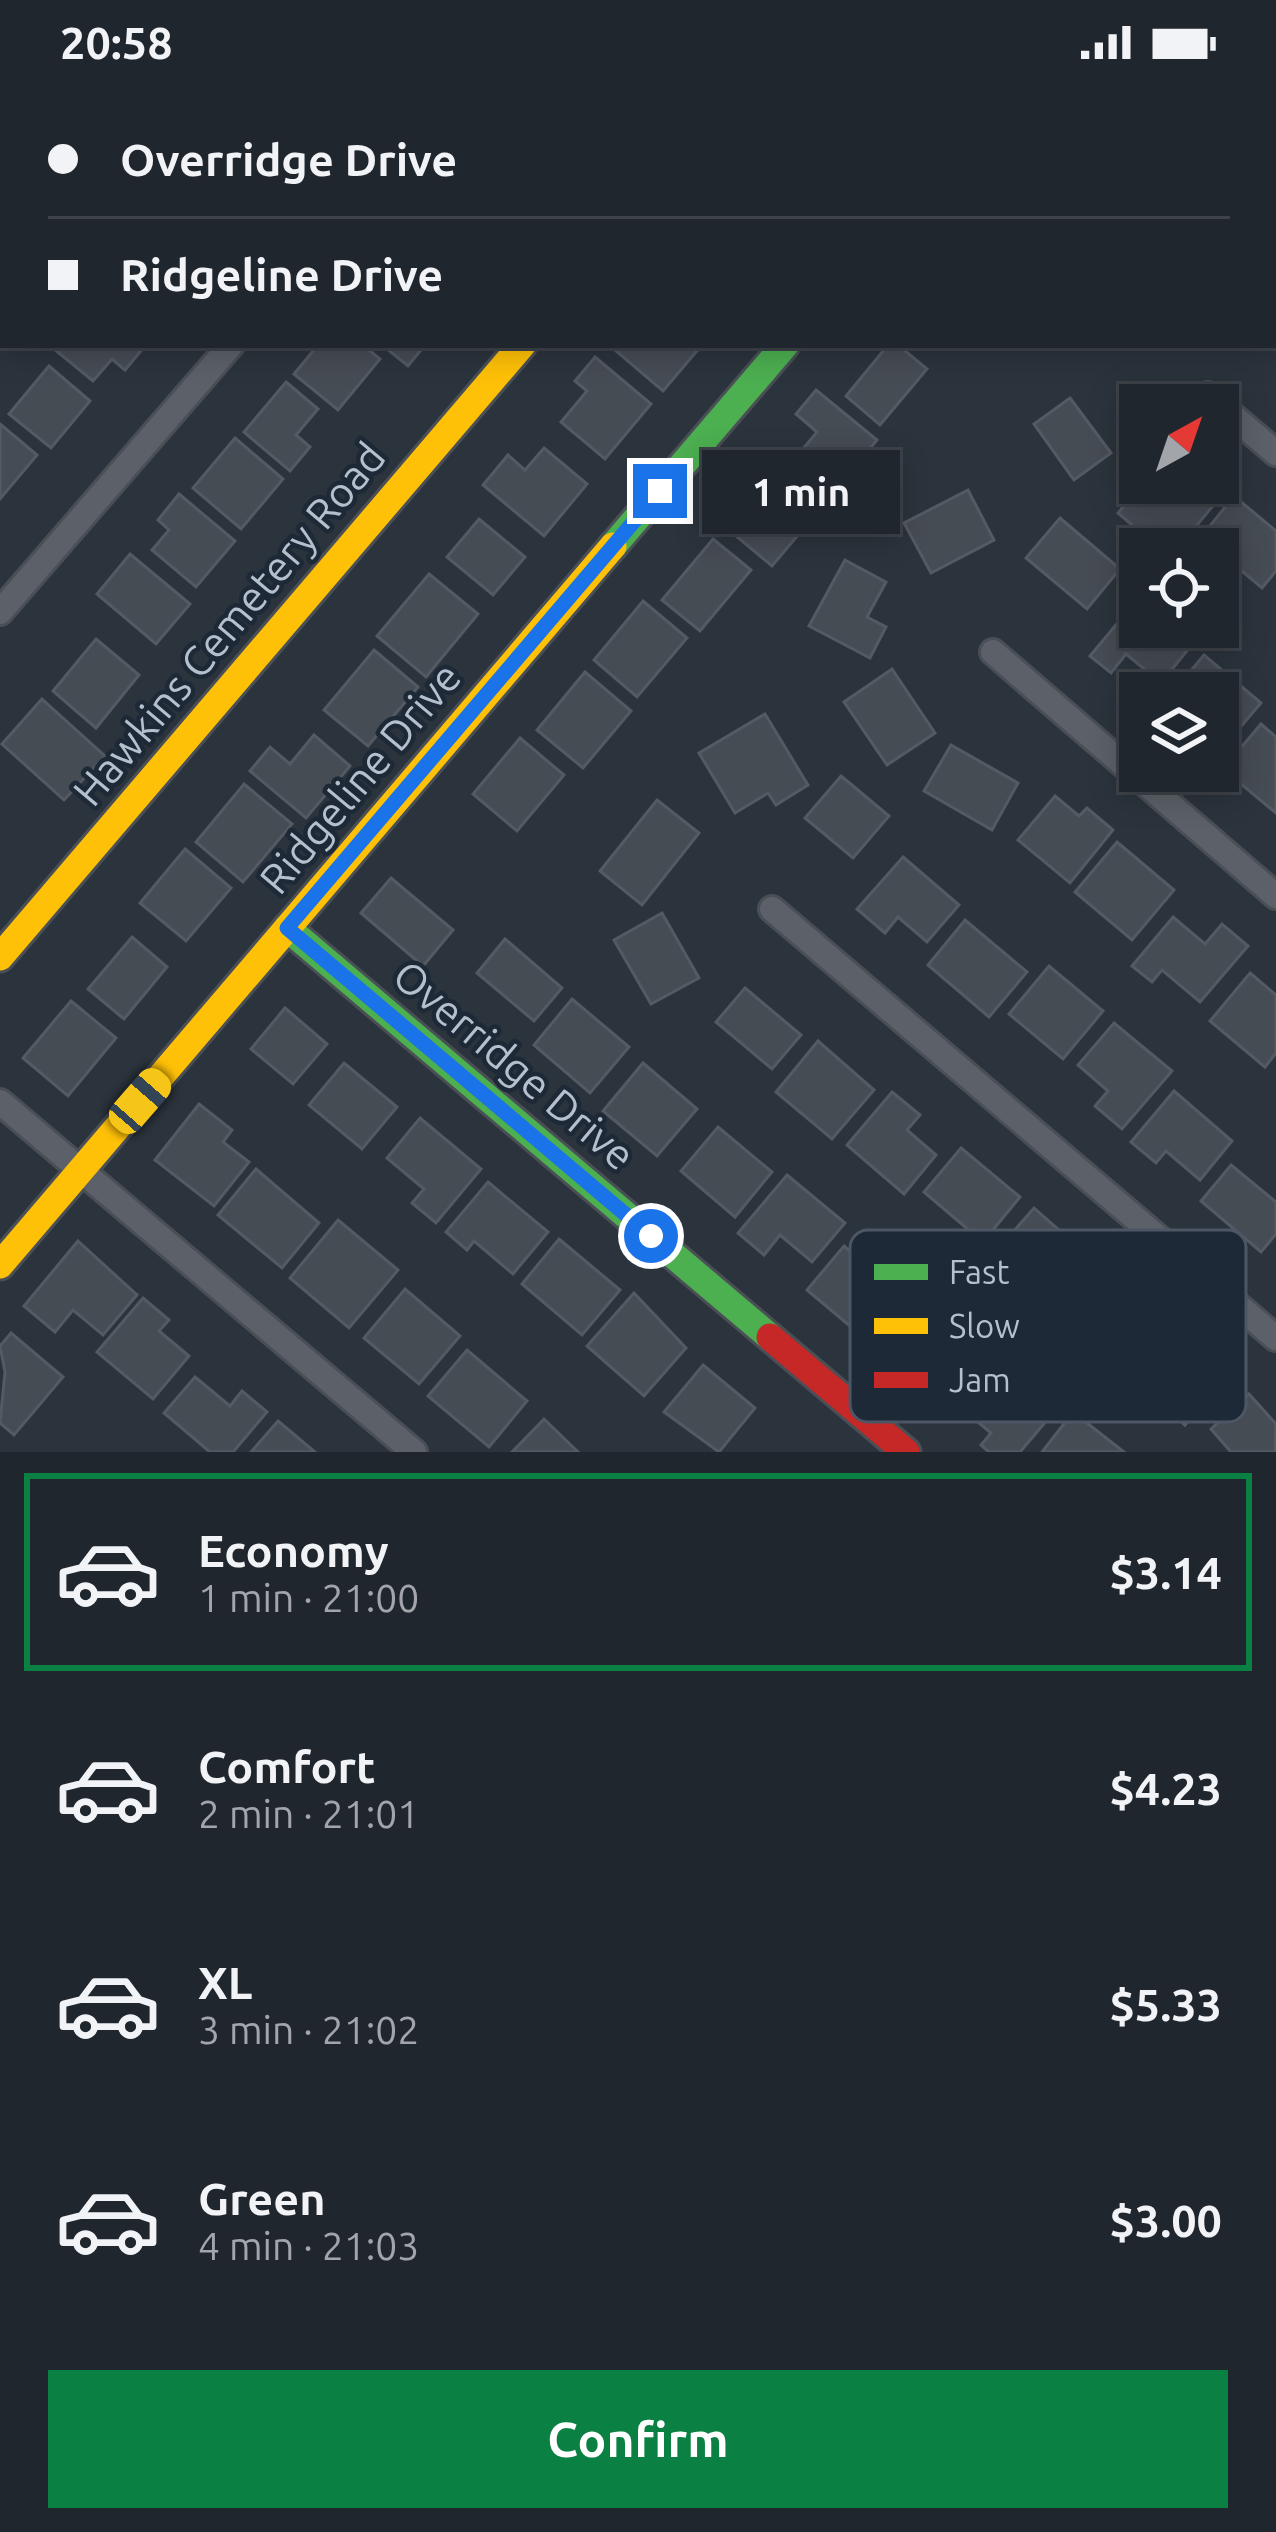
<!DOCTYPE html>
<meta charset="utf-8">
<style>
:root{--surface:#20262d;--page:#282e35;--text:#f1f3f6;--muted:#a2a5aa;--line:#3d4349;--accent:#0b8043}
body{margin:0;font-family:Ubuntu,sans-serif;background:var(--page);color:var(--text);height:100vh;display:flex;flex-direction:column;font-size:45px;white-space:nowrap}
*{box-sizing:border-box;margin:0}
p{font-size:39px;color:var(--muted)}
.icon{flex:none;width:66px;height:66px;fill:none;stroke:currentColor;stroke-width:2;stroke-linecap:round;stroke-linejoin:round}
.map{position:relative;height:1368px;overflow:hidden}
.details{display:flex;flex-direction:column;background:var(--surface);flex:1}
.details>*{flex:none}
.guide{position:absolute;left:0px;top:0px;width:1278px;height:264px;box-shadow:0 6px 30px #0003,0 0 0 3px var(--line);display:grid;align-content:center;height:264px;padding:0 48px;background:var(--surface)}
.needle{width:78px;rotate:40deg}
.buttons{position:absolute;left:1119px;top:300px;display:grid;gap:24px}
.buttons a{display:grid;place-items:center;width:120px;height:120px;border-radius:0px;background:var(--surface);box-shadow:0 6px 30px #0003,0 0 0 3px var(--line);font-size:60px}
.end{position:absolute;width:54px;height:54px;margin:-27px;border:15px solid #1a73e8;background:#fff;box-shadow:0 0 0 6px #fff}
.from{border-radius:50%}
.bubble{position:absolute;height:84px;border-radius:0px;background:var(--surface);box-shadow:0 6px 30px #0003,0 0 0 3px var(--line);font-size:39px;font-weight:600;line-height:84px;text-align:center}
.car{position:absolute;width:36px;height:72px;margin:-36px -18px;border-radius:15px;box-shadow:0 0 9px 3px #0007;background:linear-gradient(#f5c518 24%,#345 0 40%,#f5c518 0 76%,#345 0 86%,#f5c518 0)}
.guide b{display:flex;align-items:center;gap:42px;height:114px;font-size:45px}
.guide b+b{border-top:3px solid var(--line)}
.guide i{width:30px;height:30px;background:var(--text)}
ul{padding:21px 0 0;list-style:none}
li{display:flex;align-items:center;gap:36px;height:198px;margin:0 24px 18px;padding:0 24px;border:6px solid transparent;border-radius:0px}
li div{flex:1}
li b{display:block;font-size:45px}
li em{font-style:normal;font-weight:600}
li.current{border-color:var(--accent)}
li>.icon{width:108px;height:108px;stroke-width:1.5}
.button{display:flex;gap:24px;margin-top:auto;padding:24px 48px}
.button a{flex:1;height:138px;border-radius:0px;background:var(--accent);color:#fff;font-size:48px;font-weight:600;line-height:138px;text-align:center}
.status{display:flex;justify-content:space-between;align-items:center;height:84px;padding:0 60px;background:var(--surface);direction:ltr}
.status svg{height:33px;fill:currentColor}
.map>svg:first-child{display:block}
</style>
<div class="status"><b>20:58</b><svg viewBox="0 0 49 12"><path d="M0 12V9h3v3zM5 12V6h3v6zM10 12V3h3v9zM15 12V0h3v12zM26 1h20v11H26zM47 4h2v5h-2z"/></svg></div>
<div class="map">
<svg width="1276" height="1368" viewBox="0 0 1276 1368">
<rect width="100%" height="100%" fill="#2b333c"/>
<g fill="#464c54" stroke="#535a63" stroke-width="3">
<polygon points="49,261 142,261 144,263 125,286 112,275 93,297"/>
<polygon points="318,261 363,261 380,275 338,326 294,290"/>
<polygon points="382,261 425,261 408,282"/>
<polygon points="609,261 702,261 663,307"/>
<polygon points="888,261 898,261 927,285 880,341 846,312"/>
<polygon points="595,273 651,320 605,375 561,338 587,307 575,297"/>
<polygon points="49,282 90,317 51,364 9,330"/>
<polygon points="286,298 318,325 296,351 310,363 290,387 244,348"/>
<polygon points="816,306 877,356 826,417 787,384 817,348 796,330"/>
<polygon points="1070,314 1111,369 1074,396 1034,340"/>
<polygon points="0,340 37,371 0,415"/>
<polygon points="235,354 283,395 241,445 193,404"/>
<polygon points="544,364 587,400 544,452 483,401 508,371 525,386"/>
<polygon points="766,390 815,431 772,482 723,441"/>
<polygon points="1143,399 1196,399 1217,417 1177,465 1160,465 1118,429"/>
<polygon points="968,406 994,456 931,489 904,439"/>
<polygon points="179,410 235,457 196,503 152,466 169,446 158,436"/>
<polygon points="1234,412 1276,447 1276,487 1262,504 1201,453"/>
<polygon points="1060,434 1120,485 1087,525 1026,474"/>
<polygon points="479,435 525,473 493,511 447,473"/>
<polygon points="713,455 751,486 700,547 662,516"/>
<polygon points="130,470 190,520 156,560 97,510"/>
<polygon points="845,476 886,498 867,533 886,543 870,574 809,542"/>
<polygon points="429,490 478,530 426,593 377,552"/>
<polygon points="1140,512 1140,543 1177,543 1195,557 1161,599 1126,570 1111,589 1090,572"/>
<polygon points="643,517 687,554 637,613 594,576"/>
<polygon points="96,555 139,591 96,644 53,607"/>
<polygon points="374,566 418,603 368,662 324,626"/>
<polygon points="1204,571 1261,619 1226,660 1218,654 1218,609 1172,609"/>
<polygon points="892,585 935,649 887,681 844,618"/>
<polygon points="585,588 631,627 583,684 537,646"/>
<polygon points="42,615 105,672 64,716 2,660"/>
<polygon points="765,630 808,701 776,721 768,709 735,729 699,669"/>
<polygon points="1261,640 1276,653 1276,729 1223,685"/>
<polygon points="314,651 350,682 306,734 250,687 270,663 290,680"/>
<polygon points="520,654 564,691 517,747 473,710"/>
<polygon points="951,661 1018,699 992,746 924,707"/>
<polygon points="841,692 889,732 853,774 805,734"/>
<polygon points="244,700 292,740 243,798 196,758"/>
<polygon points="1055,712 1079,732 1087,724 1113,746 1070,799 1018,756"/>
<polygon points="657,716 699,749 642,821 600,787"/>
<polygon points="1117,758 1174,806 1132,856 1075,808"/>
<polygon points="185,765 231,804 186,857 140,819"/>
<polygon points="903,773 959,821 927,858 898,833 885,849 857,825"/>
<polygon points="391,794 453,846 423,882 361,829"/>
<polygon points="662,829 699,894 651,920 614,856"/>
<polygon points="1173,833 1205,860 1222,840 1248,862 1200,918 1162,886 1152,898 1132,882"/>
<polygon points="965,836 1027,888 989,933 928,881"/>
<polygon points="132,853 167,883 124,935 88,905"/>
<polygon points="505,855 562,904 534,937 477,889"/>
<polygon points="1049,882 1103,927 1063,975 1009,930"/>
<polygon points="1250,889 1276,911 1276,969 1265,983 1210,937"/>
<polygon points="745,904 801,951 772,985 716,938"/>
<polygon points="572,915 629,963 590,1009 534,961"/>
<polygon points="71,917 116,954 68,1012 23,974"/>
<polygon points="285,924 327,960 293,1000 251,965"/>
<polygon points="1114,939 1172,987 1122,1045 1095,1022 1108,1007 1078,981"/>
<polygon points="818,957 874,1006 832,1055 776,1008"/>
<polygon points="344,979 397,1023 362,1065 309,1021"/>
<polygon points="643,979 697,1025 657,1072 603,1027"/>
<polygon points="1174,1007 1232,1057 1200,1096 1166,1067 1156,1079 1131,1058"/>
<polygon points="892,1008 920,1031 907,1046 936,1071 904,1110 847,1061"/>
<polygon points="199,1020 232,1046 223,1058 249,1078 214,1122 155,1076"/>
<polygon points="420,1034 481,1085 436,1139 412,1119 424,1105 387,1074"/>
<polygon points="718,1043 772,1088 735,1133 681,1087"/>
<polygon points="961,1064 1020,1113 983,1158 924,1108"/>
<polygon points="1231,1081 1276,1118 1276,1150 1261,1168 1201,1117"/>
<polygon points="256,1085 319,1139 282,1184 218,1131"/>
<polygon points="787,1091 845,1139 812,1178 780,1151 764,1171 738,1149"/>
<polygon points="488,1098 548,1148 513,1190 474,1157 467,1166 446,1148"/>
<polygon points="1034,1124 1060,1147 1052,1156 1081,1181 1046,1222 991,1173"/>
<polygon points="338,1136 398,1186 349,1244 290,1194"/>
<polygon points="559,1155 620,1206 582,1251 522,1200"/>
<polygon points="78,1157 137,1211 103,1251 73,1226 55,1248 24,1222"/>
<polygon points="844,1162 907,1215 870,1259 807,1206"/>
<polygon points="405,1205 460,1252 419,1300 364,1254"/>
<polygon points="634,1209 686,1264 644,1312 587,1262"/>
<polygon points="143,1214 169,1236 159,1247 189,1272 153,1315 97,1268"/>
<polygon points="11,1249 63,1293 14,1351 0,1339 5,1288 0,1262"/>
<polygon points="1161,1252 1218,1300 1185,1341 1127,1292"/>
<polygon points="467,1266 527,1317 489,1363 428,1312"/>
<polygon points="995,1279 1054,1328 1020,1368 989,1368 981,1361 991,1349 959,1322"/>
<polygon points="703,1281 755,1324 719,1368 664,1328"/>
<polygon points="195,1293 230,1322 242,1307 267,1328 233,1368 210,1368 164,1329"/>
<polygon points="1249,1310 1276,1340 1275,1368 1231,1368 1211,1345"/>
<polygon points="1073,1328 1124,1368 1042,1368"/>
<polygon points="544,1335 578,1368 512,1368"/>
<polygon points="278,1337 315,1368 251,1368"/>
</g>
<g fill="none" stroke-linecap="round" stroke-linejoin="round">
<defs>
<g id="street">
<polyline points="452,3 454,0"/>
<polyline points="1005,3 1007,0"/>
<polyline points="1208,311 1276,369"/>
<polyline points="0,528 231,261"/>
<polyline points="993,568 1276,812"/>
<polyline points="772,825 1276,1254"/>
<polyline points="0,1018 414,1368"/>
</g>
<g id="fast">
<polyline points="743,3 745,0"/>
<polyline points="613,462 785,261"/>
<polyline points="287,844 770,1253"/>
</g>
<g id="slow">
<polyline points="0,873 522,261"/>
<polyline points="0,1181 613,462"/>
</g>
<polyline id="jam" points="770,1253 906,1368"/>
</defs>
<use href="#street" stroke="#4a4f56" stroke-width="30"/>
<use href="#fast" stroke="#4a4f56" stroke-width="33"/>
<use href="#slow" stroke="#4a4f56" stroke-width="33"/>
<use href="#jam" stroke="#4a4f56" stroke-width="33"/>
<use href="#street" stroke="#5c6169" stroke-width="24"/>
<use href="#fast" stroke="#4caf50" stroke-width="27"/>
<use href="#slow" stroke="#ffc107" stroke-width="27"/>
<use href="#jam" stroke="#c62828" stroke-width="27"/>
</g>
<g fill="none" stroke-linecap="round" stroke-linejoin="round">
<polyline stroke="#1a73e8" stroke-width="15" points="651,1152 287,844 660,407"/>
</g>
<g text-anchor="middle" stroke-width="9" stroke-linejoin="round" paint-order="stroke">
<g font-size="42" fill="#b6bfcc" stroke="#1e2938">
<text transform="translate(229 540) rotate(-50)" y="15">Hawkins Cemetery Road</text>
<text transform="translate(360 694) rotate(-50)" y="15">Ridgeline Drive</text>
<text transform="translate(514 981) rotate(40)" y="15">Overridge Drive</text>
</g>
</g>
<rect x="850" y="1146" width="396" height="192" rx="18" fill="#1e2938" stroke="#4c5664" stroke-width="3"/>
<rect x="874" y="1180" width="54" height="16" fill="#4caf50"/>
<rect x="874" y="1234" width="54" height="16" fill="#ffc107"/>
<rect x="874" y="1288" width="54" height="16" fill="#c62828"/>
<g font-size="33" fill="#b6bfcc">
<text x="949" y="1200">Fast</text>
<text x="949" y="1254">Slow</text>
<text x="949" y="1308">Jam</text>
</g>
</svg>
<div class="buttons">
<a><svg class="needle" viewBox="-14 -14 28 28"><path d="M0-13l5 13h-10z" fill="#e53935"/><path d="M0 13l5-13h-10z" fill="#a2a5aa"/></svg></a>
<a><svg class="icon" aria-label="locate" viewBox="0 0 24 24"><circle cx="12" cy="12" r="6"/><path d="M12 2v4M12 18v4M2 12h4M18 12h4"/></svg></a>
<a><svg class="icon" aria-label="layers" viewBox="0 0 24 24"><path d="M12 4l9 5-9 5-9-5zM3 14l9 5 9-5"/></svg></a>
</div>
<i class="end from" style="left:651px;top:1152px"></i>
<i class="end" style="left:660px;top:407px"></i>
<div class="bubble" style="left:702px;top:366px;width:198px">1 min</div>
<i class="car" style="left:140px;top:1017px;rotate:41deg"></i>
<div class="guide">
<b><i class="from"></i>Overridge Drive</b>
<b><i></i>Ridgeline Drive</b>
</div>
</div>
<section class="details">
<ul>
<li class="current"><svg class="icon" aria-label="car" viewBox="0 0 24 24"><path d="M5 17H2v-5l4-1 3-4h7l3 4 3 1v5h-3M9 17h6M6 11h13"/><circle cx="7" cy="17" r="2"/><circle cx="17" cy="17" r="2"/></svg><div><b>Economy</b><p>1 min · 21:00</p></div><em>$3.14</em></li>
<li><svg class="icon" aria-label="car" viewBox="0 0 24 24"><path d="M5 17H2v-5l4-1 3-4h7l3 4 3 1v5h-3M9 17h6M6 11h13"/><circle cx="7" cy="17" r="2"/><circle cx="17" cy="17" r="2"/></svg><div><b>Comfort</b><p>2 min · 21:01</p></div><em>$4.23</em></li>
<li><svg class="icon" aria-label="car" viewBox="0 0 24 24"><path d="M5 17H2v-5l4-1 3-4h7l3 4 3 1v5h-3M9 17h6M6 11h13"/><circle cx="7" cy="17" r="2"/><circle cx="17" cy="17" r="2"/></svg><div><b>XL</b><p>3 min · 21:02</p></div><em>$5.33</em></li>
<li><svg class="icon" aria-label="car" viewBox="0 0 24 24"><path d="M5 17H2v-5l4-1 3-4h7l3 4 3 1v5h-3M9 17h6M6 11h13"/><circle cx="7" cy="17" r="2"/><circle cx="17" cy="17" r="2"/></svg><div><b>Green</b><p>4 min · 21:03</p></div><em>$3.00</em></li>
</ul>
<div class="button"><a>Confirm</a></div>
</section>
